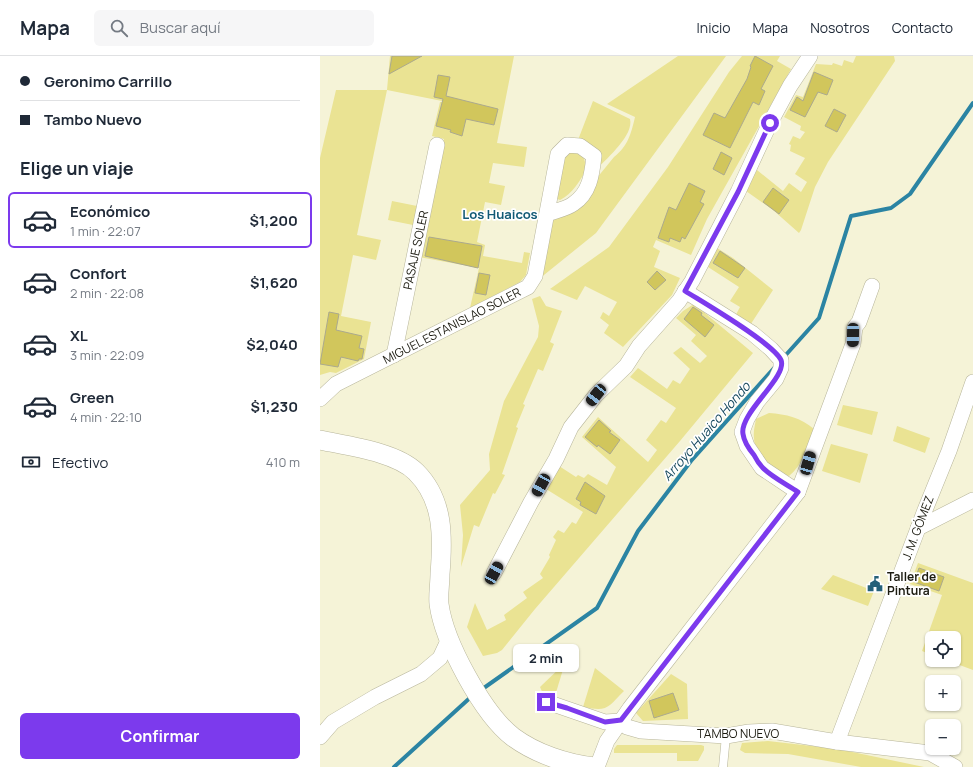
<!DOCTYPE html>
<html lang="es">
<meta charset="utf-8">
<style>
:root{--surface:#fff;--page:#f6f6f7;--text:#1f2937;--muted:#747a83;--line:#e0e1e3;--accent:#7c3aed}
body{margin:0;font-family:Manrope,sans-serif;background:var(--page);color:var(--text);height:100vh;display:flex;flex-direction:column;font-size:15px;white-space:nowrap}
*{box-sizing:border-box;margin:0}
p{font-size:13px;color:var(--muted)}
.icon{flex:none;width:22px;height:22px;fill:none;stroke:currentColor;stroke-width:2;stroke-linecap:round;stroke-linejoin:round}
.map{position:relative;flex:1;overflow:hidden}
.side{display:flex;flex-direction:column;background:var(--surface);width:320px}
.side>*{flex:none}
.hud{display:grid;align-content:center;height:88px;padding:0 20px;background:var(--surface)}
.buttons{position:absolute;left:605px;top:575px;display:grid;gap:8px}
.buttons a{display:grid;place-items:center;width:36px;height:36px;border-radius:6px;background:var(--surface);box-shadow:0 1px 3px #0004;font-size:20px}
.end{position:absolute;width:18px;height:18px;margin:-9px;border:5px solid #7c3aed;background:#fff;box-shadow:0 0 0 2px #fff}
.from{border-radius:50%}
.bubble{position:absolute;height:28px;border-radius:6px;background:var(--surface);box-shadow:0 1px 3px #0004;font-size:13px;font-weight:700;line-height:28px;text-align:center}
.car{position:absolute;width:12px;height:24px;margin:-12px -6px;border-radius:5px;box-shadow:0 0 3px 1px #0007;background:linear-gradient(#222 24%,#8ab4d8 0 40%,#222 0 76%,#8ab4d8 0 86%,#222 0)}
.hud b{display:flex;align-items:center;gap:14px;height:38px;font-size:15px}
.hud b+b{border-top:1px solid var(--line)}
.hud i{width:10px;height:10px;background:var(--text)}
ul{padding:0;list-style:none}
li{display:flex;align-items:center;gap:12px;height:56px;margin:0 8px 6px;padding:0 12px;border:2px solid transparent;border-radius:6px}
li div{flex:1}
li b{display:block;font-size:15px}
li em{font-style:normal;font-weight:700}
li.active{border-color:var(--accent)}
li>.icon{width:36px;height:36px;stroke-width:1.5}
h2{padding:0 20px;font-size:18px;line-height:48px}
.pay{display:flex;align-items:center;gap:10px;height:44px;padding:0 20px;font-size:15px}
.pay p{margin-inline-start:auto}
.button{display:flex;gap:8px;margin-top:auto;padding:8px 20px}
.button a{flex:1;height:46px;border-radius:6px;background:var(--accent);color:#fff;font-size:16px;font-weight:700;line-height:46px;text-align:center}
header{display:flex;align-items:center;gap:24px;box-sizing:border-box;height:56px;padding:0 20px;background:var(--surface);border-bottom:1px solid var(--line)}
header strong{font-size:19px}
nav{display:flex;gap:22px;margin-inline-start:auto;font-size:14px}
.search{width:280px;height:36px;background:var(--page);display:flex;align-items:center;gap:10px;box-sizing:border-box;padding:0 14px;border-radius:6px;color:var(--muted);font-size:15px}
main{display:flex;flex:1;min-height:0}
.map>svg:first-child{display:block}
</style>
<header>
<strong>Mapa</strong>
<div class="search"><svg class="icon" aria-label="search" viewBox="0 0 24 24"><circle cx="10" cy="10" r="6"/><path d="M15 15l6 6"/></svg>Buscar aquí</div>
<nav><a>Inicio</a><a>Mapa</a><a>Nosotros</a><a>Contacto</a></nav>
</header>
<main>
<section class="side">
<div class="hud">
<b><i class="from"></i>Geronimo Carrillo</b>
<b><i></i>Tambo Nuevo</b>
</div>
<h2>Elige un viaje</h2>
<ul>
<li class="active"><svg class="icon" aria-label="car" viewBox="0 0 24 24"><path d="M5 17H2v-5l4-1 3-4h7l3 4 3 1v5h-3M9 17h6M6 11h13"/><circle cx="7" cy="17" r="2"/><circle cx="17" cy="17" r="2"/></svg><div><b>Económico</b><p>1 min · 22:07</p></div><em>$1,200</em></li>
<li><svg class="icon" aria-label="car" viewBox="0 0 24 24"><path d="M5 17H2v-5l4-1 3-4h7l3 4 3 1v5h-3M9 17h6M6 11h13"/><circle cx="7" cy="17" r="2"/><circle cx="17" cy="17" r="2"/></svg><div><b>Confort</b><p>2 min · 22:08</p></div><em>$1,620</em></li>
<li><svg class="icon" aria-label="car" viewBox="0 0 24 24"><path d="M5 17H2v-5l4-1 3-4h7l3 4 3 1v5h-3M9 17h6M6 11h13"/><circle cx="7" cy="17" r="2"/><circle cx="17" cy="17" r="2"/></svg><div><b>XL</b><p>3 min · 22:09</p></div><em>$2,040</em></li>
<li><svg class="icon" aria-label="car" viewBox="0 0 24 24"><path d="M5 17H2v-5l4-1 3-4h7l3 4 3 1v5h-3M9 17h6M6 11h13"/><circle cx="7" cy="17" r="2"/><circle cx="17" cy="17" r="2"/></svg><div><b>Green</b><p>4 min · 22:10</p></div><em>$1,230</em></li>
</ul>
<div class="pay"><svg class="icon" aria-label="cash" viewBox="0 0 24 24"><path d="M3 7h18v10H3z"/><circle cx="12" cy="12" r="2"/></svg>Efectivo<p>410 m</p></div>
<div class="button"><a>Confirmar</a></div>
</section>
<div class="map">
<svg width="653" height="711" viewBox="0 0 653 711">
<rect width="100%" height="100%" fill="#f5f3d7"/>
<g fill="#eae393">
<polygon points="70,0 194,0 177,87 207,91 204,111 173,107 169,127 185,130 181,149 165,146 157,186 165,189 163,200 202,207 204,196 210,197 206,219 200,226 150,252 159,212 99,201 124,83 112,80 120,46 127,46 67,34 37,179 61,184 56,204 33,199 21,260 51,266 44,303 16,317 10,316 0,319 0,102 16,34 67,34"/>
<path d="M358,0h48l-130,177 -57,46 11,-57 20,-11 44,-54c14,-11 17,-23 21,-40l-28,-13z"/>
<polygon points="422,0 460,0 457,5 471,13 387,163 371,199 336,184 333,191 340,195 334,211 360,222 352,239 303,291 284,277 289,269 280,262 283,256 289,260 297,246 265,230 257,244 230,233 289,191 348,111 409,16"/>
<polygon points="536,0 574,0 575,5 508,106 495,131 481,174 479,177 453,154 426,135 437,114 463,135 469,127 481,136 487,126 475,118 485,102 470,95 471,89 469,88 473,80 480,83 485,76 480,74 481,70 464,61 476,39 483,41 496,8 512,9 513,7 522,10 524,4 533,7"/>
<path d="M273,45l37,18c4,16 -22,38 -33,50l-19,-29z"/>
<path d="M249,94l14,6 4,12c-7,13 -14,25 -27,32l-5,-2 8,-43z"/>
<polygon points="72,145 97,150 93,169 68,164"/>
<polygon points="397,192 413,202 453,234 425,277 411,268 420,251 410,245 419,231 388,211"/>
<polygon points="220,240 226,250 242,255 230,286 234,288 223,315 218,313 203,348 205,349 196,371 198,372 182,418 185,419 175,438 173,437 159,471 154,469 141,511 143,479 140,449 170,414 169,398 184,345 218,281 219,270 212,243"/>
<polygon points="374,248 433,297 360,385 215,553 182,594 177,597 163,600 147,571 155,547 167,574 186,564 184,559 207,542 203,536 223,522 220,518 230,501 229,499 236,484 233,481 238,474 244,477 252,466 256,468 263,456 226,433 239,410 256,421 258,419 264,422 268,418 287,429 296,411 262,381 278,361 328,406 337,394 326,384 341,364 346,367 356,352 310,321 318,312 347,333 353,324 360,328 370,313 353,297 361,291 380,307 387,300 371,285 376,279 356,262 363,255"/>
<polygon points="523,349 558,356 552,379 517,369"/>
<path d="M449,357c17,1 32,5 45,16 -6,16 -11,36 -25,47 -15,-5 -35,-21 -35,-38 -1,-6 1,-13 2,-19z"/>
<polygon points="577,370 610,382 605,397 573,385"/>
<polygon points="511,388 548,398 540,427 502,415"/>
<polygon points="598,507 653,527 653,614 626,604 634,604 634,582 612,582 612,599 602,595 622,539 590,528"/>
<polygon points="513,519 554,535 548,550 501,533"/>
<polygon points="245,607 234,643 224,640 220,631"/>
<path d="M275,612l29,23c-17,17 -16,21 -41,16z"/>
<polygon points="351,618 367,628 368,663 323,665 316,657"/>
<polygon points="448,685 518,693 604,711 541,711 468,698 425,697 420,694 422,687"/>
<polygon points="297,689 381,689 384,690 384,694 378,705 357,705 357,697 294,697 294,693"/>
</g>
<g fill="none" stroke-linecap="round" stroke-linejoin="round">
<g stroke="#2b84a3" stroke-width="4">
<polyline points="464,301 499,262 531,160 571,152 590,138 653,47"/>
<polyline points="161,634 277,552 318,475 371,405 455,311"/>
<polyline points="74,711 152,640"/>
</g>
</g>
<g fill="#d1c65c" stroke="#aba98e">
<polygon points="72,0 102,0 69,18"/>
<polygon points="435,0 453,10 441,33 445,35 439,49 433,46 410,92 383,79 394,57 405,62 427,23 431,11 430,10"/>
<polygon points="494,16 513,24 507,39 498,36 485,61 470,54 477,41 483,45"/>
<polygon points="118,19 130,21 126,40 178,53 174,69 146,63 142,80 130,76 131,74 116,70 123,43 114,41"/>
<polygon points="514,53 526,59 517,76 505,70"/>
<polygon points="401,96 412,102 404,119 393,113"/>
<polygon points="369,127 385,135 380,146 384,148 365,183 362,181 360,186 350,182 349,186 338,182 349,151 356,154"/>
<polygon points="453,132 469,144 459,158 443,146"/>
<polygon points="109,181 162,190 158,212 105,200"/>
<polygon points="400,195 425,212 418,222 393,207"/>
<polygon points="337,215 346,224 335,234 327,226"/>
<polygon points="159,217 170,219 166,239 155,237"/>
<polygon points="373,251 382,257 381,259 394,269 385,281 364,263"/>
<polygon points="9,256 19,258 16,274 42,280 39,292 44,293 42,303 39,303 38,305 21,301 18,311 0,308"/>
<polygon points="279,364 291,375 289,376 300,384 290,398 278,389 277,391 265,381"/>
<polygon points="265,426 285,440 276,458 260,449 261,446 256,443"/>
<polygon points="599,512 624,521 619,535 594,526"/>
<polygon points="353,637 359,654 334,662 329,645"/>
</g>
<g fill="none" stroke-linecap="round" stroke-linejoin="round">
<defs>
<polyline id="service" points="403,711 406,680"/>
<g id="minor">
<polyline points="365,235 432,277 451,293 461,304 461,312 456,323 437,346 427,363 422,376 427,390 442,412 478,436"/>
<polyline points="74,299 117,89"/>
<path d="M0,343l16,-15 192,-97 7,-11 23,-122 9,-9 13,1 14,10c-2,18 -4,37 -21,48 -7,5 -18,7 -26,10"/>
<polyline points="598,472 653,444"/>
<polyline points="174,517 211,446 236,403 251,371 276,339 306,310 319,290 359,245 372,225 418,136 450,67 470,30 490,0"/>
<polyline points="227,646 285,666 301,665 307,671 321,675 406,680 429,676 452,675 517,686 610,697 635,711"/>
<polyline points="0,681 13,666 55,641 101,618 120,602 128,585"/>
<polyline points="517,686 605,454 629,395 653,326"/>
<polyline points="277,711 287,685 310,652 478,436 533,288 535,271 539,266 552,230"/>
</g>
<path id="tertiary" d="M0,384c28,6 76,12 96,32 28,28 27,65 24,102 0,10 -2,21 -1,30 5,38 44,110 74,133 23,17 54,27 81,30"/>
</defs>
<use href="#service" stroke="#b7b59a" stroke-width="9"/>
<use href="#minor" stroke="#b7b59a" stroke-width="16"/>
<use href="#tertiary" stroke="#b7b59a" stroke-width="20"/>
<use href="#service" stroke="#fff" stroke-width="8"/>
<use href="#minor" stroke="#fff" stroke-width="15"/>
<use href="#tertiary" stroke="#fff" stroke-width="19"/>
</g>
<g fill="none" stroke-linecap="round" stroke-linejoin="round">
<path stroke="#7c3aed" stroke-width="5" d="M226,646l21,6 38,14 16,-2 177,-228c-12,-8 -26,-15 -35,-24 -4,-4 -7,-9 -9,-13 -5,-6 -10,-13 -11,-21 -4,-21 45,-57 38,-74 -8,-17 -77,-57 -96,-69l53,-99 32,-69"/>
</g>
<defs>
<symbol id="civic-bare" viewBox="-9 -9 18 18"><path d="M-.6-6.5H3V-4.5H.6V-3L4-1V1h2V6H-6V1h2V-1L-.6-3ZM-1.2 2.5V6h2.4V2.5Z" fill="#266179" stroke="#fff" stroke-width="2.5" paint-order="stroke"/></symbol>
</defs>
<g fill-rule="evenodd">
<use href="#civic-bare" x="544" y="517" width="22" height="22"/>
</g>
<g text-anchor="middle" stroke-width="3.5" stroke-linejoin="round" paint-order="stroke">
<g font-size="12" fill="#1c1b11" stroke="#fff">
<text transform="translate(96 194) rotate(-78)" y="4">PASAJE SOLER</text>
<text transform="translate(132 270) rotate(-27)" y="4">MIGUEL ESTANISLAO SOLER</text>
<text transform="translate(598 472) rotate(-69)" y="4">J. M. GÓMEZ</text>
<text x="418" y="682">TAMBO NUEVO</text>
</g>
<g font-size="12" font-weight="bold" fill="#1c1b11" stroke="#fff" text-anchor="start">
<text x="567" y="525">Taller de<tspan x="567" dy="14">Pintura</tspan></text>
</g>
<g font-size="13" font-weight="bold" fill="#125a75" stroke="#fff">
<text x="180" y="163">Los Huaicos</text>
</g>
<g font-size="13" font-style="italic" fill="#17495e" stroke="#fff">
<text transform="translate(386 375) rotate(-49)" y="5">Arroyo Huaico Hondo</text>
</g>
</g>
</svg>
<div class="buttons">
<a><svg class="icon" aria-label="locate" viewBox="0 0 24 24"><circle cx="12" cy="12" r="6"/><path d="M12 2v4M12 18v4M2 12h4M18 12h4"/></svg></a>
<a>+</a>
<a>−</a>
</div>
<i class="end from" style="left:450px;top:67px"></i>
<i class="end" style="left:226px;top:646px"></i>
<div class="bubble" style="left:193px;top:588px;width:66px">2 min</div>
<i class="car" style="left:533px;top:279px;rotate:181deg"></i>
<i class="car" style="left:276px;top:339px;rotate:218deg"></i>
<i class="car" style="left:488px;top:407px;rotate:16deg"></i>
<i class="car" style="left:221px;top:429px;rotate:209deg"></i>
<i class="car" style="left:174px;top:517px;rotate:29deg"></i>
</div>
</main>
